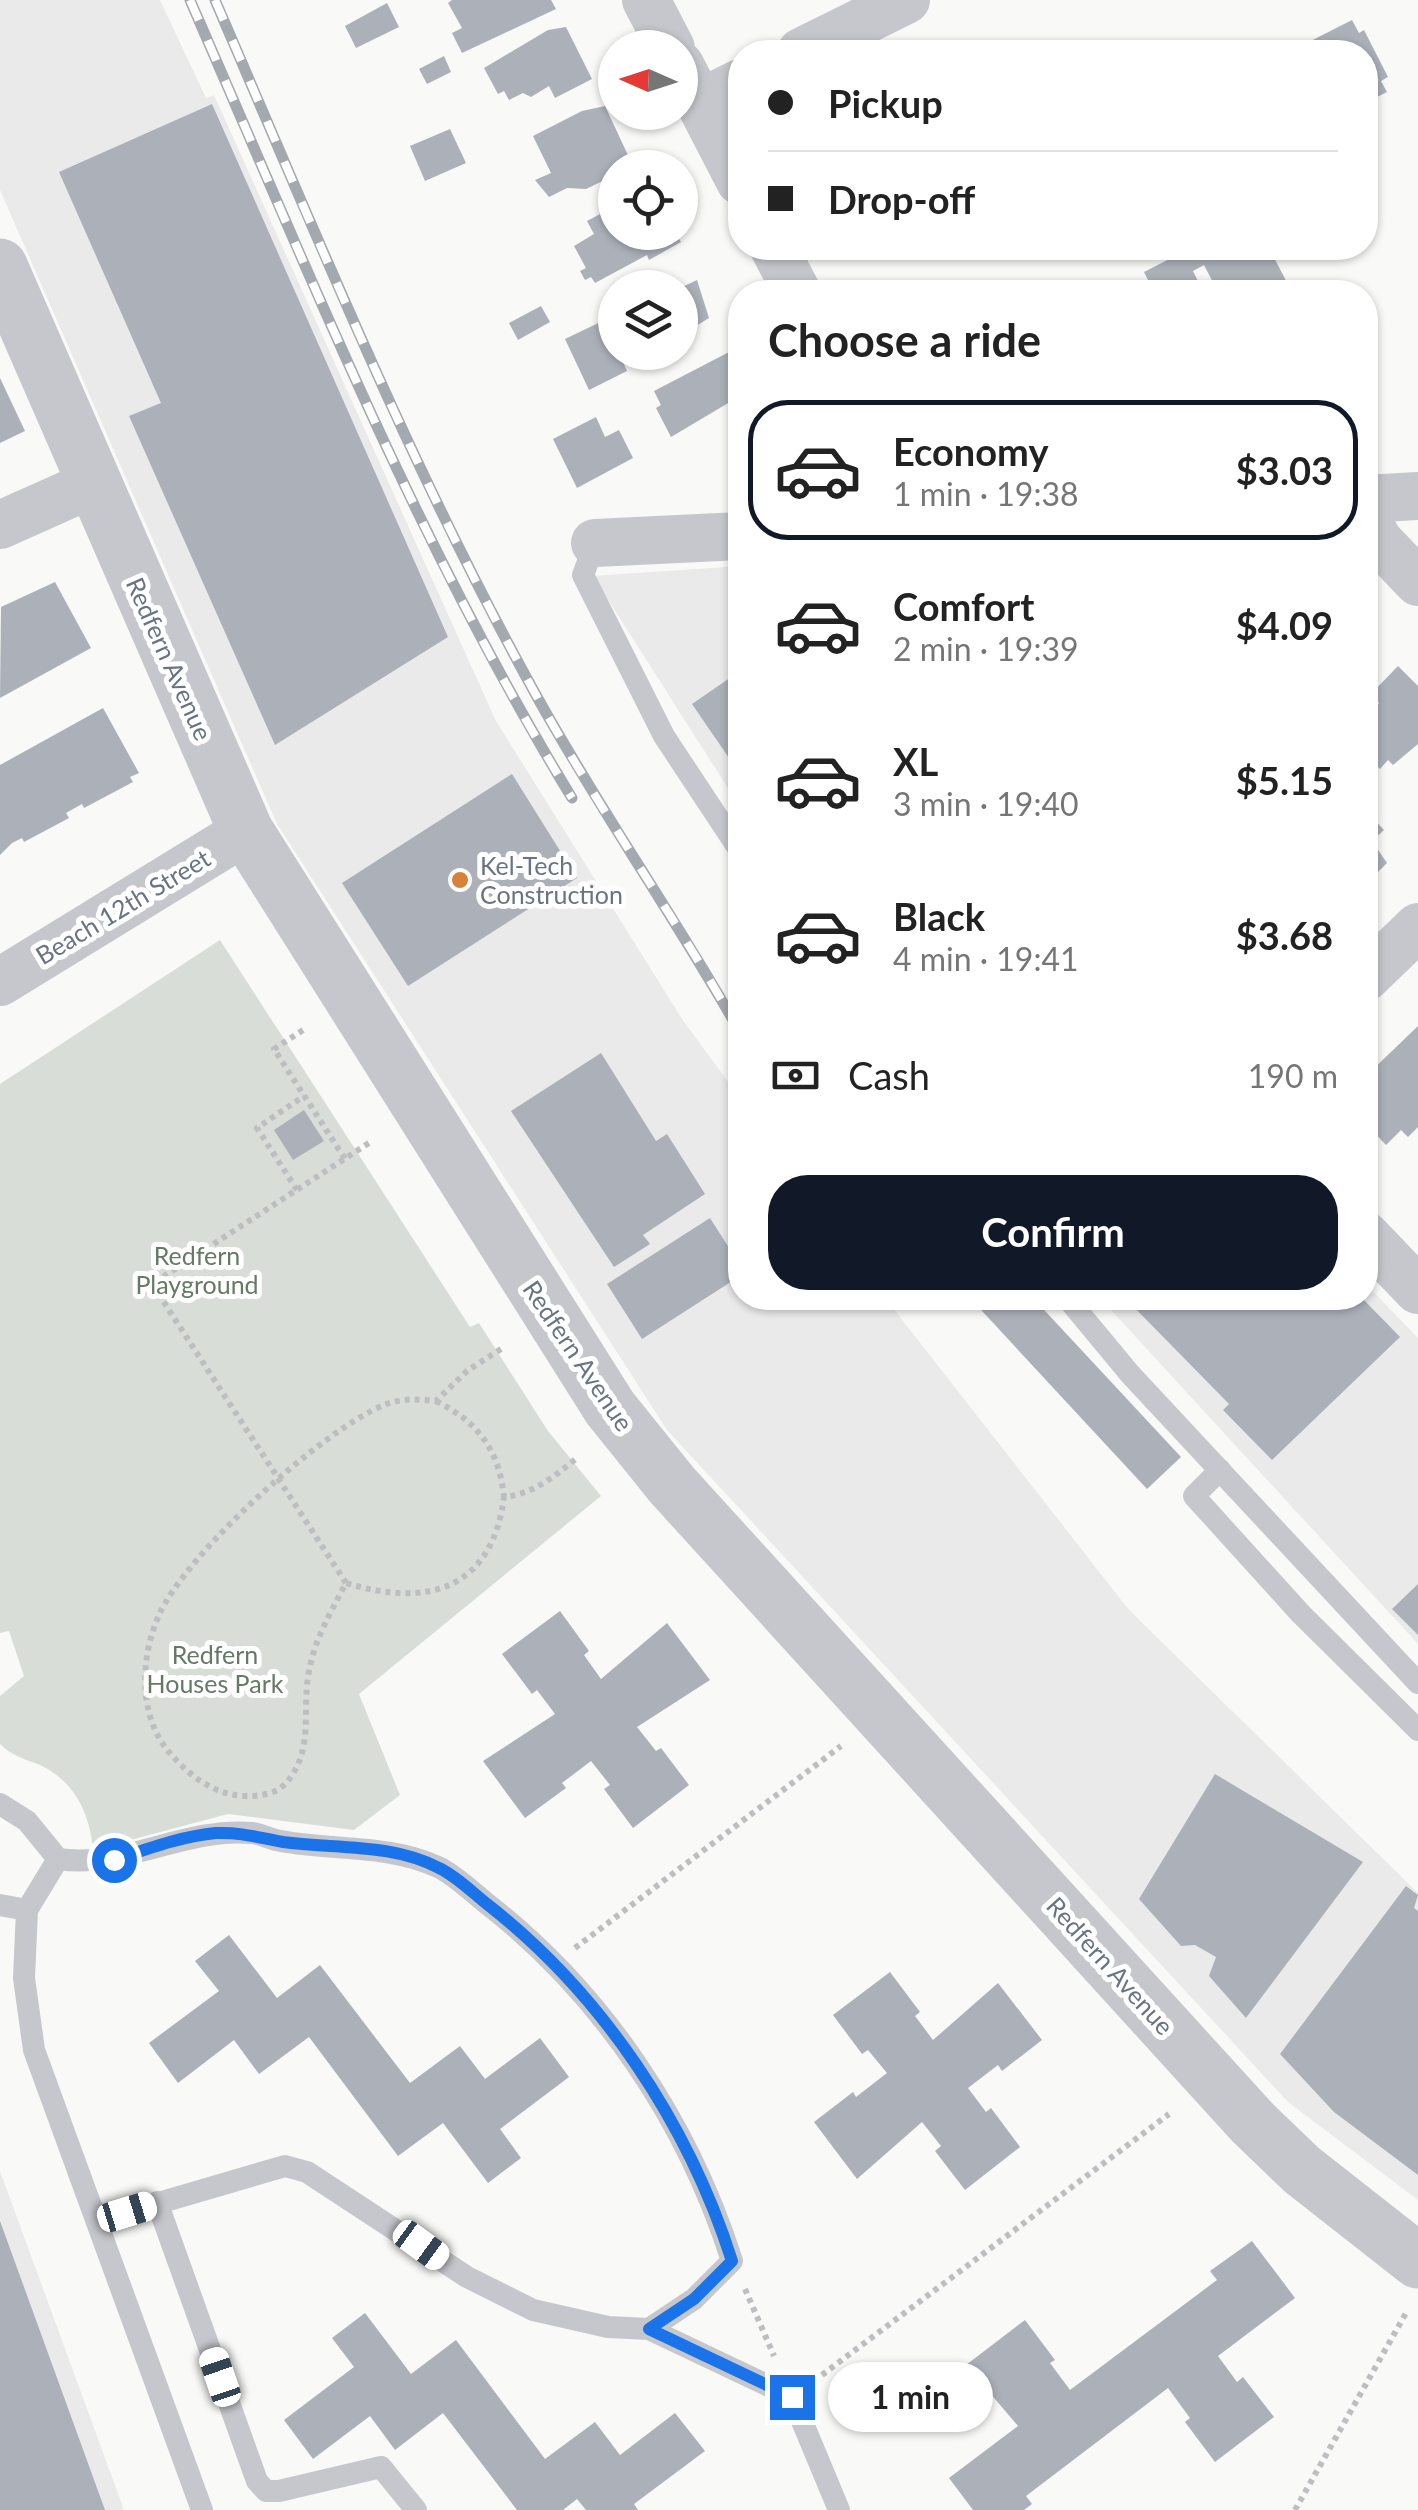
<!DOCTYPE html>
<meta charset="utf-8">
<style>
:root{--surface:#fff;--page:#f2f2f2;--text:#222;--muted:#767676;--line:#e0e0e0;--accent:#111827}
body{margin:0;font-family:Lato,sans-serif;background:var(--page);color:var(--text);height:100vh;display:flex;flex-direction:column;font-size:38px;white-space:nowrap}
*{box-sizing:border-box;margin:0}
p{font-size:32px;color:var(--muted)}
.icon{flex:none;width:55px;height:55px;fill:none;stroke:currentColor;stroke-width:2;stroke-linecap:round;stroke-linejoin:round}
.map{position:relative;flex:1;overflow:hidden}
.side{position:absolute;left:728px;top:280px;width:650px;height:1030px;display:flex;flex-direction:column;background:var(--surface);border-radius:40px;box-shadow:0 2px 8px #0004}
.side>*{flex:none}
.guide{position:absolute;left:728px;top:40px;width:650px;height:220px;border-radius:40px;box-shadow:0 2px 8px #0004;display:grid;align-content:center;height:220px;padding:0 40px;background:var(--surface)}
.needle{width:65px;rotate:273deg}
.controls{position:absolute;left:598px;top:30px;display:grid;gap:20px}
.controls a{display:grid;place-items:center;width:100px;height:100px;border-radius:50%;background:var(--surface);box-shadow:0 2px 8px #0004;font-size:50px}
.end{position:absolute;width:45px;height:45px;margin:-22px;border:12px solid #1a73e8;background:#fff;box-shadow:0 0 0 5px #fff}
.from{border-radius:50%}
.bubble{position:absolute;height:70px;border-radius:35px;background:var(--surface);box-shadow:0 2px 8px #0004;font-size:32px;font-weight:700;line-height:70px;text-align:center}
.car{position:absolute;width:30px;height:60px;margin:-30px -15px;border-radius:12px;box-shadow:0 0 8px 2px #0007;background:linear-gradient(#fff 24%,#345 0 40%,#fff 0 76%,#345 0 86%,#fff 0)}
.guide b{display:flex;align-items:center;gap:35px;height:95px;font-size:38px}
.guide b+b{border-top:2px solid var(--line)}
.guide i{width:25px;height:25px;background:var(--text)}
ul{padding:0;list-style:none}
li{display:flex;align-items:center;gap:30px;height:140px;margin:0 20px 15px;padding:0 20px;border:5px solid transparent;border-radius:40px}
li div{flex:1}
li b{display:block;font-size:38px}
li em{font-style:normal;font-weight:700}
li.selected{border-color:var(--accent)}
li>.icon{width:90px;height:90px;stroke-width:1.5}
h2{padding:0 40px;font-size:45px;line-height:120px}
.pay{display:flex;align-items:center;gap:25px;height:110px;padding:0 40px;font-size:38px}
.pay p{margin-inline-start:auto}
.button{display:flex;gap:20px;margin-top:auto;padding:20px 40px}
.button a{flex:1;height:115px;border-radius:40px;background:var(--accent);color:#fff;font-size:40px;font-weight:700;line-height:115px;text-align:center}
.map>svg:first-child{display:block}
</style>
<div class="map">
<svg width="1418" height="2510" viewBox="0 0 1418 2510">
<rect width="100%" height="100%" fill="#f9f9f7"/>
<g fill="#eaeaea">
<polygon points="0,0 160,0 206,98 214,95 496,721 682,1019 740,1098 740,1298 885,1298 1129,1610 1418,1893 1418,2200 1288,2102 667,1430 277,824 0,190"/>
<polygon points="740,566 740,807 593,576"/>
<polygon points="1365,1283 1418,1338 1418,1644 1100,1298 1365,1298"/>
<polygon points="0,2171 124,2510 0,2510"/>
</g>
<path fill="#d8ded7" d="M220,940l250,387 9,-4 69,108 53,65 -242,198 41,101 -46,35 -126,-16 -135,36c-3,-35 -17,-67 -51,-84 -16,-7 -29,-9 -42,-22v-48l24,-20 -15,-45 -9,2v-549z"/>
<g fill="#acb0b9">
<polygon points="452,0 551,0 556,9 462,53 452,33 462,28 448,3"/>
<polygon points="387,3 399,27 356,48 345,26"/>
<polygon points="1352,20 1359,33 1364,30 1388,77 1381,81 1387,92 1365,103 1365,52 1289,52"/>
<polygon points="566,27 592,79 555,98 549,86 531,97 523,93 509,100 504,91 498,94 484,68 548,30"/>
<polygon points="444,56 451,72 427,84 419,69"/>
<polygon points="212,104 448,637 275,745 129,416 161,403 59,172"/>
<polygon points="605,106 633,166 615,168 615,175 586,189 567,188 549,197 535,180 551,173 533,136 582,111"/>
<polygon points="450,129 466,163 425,181 410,146"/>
<polygon points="615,206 615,232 675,232 681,242 649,260 647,255 595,283 591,277 585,280 580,271 586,268 574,246 594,234 587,221"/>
<polygon points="1181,248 1269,248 1292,292 1218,292 1204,265 1193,271 1199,283 1181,292 1154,292 1144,272 1183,252"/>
<polygon points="697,280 709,318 680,336 680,288"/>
<polygon points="541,306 550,322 518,340 509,323"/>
<polygon points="615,315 615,352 644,352 623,362 627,371 589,390 565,339"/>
<polygon points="731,351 740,368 740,396 671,437 656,408 661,405 654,391"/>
<polygon points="0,378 25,431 0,443"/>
<polygon points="596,417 605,437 619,430 633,458 577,488 553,439"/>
<polygon points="55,582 91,648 0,698 1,607"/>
<polygon points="1398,666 1418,686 1418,744 1393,765 1388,760 1380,769 1365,754 1365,717 1379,703 1371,694"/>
<polygon points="740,671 740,774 692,704"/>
<polygon points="103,708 139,773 130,777 133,782 84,808 82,804 66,813 69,818 24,842 22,838 12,843 0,855 0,765"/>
<polygon points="512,774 577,878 408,986 342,883"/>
<polygon points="1370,815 1384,830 1372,841 1387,863 1369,881 1365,819"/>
<polygon points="1418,1026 1418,1127 1408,1137 1401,1130 1386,1145 1365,1123 1365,1077"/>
<polygon points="601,1053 656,1141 667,1134 705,1194 643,1235 650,1244 614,1267 511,1111"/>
<polygon points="304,1110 324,1141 293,1160 274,1130"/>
<polygon points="710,1218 740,1265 740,1276 642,1339 607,1284"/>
<polygon points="970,1298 1033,1298 1181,1457 1147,1489"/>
<polygon points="1125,1298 1362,1298 1400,1337 1272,1460 1223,1410 1229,1404"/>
<polygon points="1418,1584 1418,1635 1392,1609"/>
<polygon points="560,1611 589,1651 584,1655 601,1679 667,1623 710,1680 637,1727 656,1751 661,1748 689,1785 633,1828 604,1789 610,1785 591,1761 562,1783 566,1788 525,1818 483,1761 555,1714 537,1690 532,1694 502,1654"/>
<polygon points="1215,1774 1363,1862 1246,2018 1209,1976 1216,1957 1195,1945 1181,1946 1139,1899"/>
<polygon points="1406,1886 1418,1895 1414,1908 1418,1911 1418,2175 1334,2112 1280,2054"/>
<polygon points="229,1935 277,1998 320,1965 410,2083 460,2046 485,2079 540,2038 569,2077 500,2129 521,2158 488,2183 443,2123 398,2156 309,2037 259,2074 234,2040 178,2083 149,2043 219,1991 195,1961"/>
<polygon points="890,1972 920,2012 915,2016 933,2040 998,1983 1042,2040 1002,2071 998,2065 968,2088 986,2112 991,2108 1020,2147 965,2190 935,2151 941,2146 922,2122 857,2179 814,2122 853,2092 856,2097 887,2073 868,2050 862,2054 833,2015"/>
<polygon points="0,2221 105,2510 0,2510"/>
<polygon points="1252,2241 1295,2298 1218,2356 1237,2382 1243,2377 1274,2417 1215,2462 1185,2422 1190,2418 1168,2388 1026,2496 1032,2504 1024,2510 973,2510 949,2478 1018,2426 966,2365 1025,2320 1055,2360 1050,2363 1070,2390 1217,2280 1210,2271"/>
<polygon points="365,2313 411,2374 456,2340 545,2459 595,2422 620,2455 675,2413 705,2451 634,2504 638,2510 586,2510 577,2499 563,2510 517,2510 443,2413 395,2450 370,2416 313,2459 284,2420 354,2367 332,2338"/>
</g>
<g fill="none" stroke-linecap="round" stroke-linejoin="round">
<g stroke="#bdbec2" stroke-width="6" stroke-dasharray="5 5" stroke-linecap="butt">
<polyline points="303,1030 274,1049 345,1159"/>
<polyline points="297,1190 257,1128 304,1096"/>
<path d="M501,1349l-34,22 -31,30c-18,-2 -35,-3 -52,4 -63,26 -198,149 -225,210 -19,42 -21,101 10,137 15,18 37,37 61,42 18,4 45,3 57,-12 29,-35 13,-74 23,-116 6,-29 22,-56 36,-83 81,25 146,7 158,-86 30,-3 51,-21 74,-40"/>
<path d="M436,1401c42,21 63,49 68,96"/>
<polyline points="346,1583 152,1284 372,1141"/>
<polyline points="575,1948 841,1746"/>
<polyline points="745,2289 774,2356"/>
<polyline points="814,2381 1169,2114"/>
<polyline points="1295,2510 1406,2313"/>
</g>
<g stroke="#c5c7cc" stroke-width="22">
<polyline points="595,543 583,575 664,736 740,851"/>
<polyline points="1067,1298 1130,1374 1418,1683"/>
<polyline points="1220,1470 1194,1496 1301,1614 1418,1730"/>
<path d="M0,1804l27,17 31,38c67,10 126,-32 194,-26 10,1 19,7 29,8 53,10 107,3 157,26 17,8 33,24 48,36 116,90 202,219 246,358l-38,38 -45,30"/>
<polyline points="58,1859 27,1910 24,1978 34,2050 202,2510"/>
<polyline points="0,1905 27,1910"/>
<polyline points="157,2202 257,2481 266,2491 279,2491 381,2467 416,2510"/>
<polyline points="97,2221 285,2166 307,2172 467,2277 533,2310 608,2327 649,2329 792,2397 839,2510"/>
</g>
<g stroke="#c5c7cc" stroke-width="48">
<polyline points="646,0 671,48"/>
<polyline points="801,52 906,0"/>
<polyline points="680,65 740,181"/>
<polyline points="700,103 740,83"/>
<polyline points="774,248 797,292"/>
<polyline points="1365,499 1418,496"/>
<polyline points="1365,515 1378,540 1418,582"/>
<polyline points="0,525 92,484"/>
<polyline points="595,543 740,536"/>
<polyline points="1365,978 1418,927"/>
<polyline points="0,982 246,831"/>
<polyline points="1365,1235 1418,1290"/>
</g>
<polyline stroke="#c5c7cc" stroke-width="55" points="0,266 246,831 610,1408 672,1485 1253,2123 1302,2170 1418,2261"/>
<defs>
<g id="rail">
<path d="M190,0c118,270 228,546 382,798"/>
<path d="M215,0c101,234 197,471 321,695 63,114 139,222 204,337"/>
</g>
</defs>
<use href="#rail" stroke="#a4a8af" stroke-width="11"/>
<use href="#rail" stroke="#fff" stroke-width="8" stroke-dasharray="22" stroke-linecap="butt"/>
</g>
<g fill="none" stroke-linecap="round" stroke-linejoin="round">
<path stroke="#1a73e8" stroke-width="12" d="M114,1860c33,-11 68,-24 102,-27 25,-1 44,5 67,9 52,7 108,1 156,26 17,8 33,24 48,36 115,90 201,219 245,357l-38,38 -45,30 143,68"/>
</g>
<circle fill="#d88239" stroke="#fff" stroke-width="4" cx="460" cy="880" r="10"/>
<g text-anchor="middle" stroke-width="10" stroke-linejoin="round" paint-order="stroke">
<g font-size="25" fill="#6a7386" stroke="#fff">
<text transform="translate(169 659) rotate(66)" y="9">Redfern Avenue</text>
<text transform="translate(123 907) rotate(-31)" y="9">Beach 12th Street</text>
<text transform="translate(578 1356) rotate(56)" y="9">Redfern Avenue</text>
<text transform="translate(1110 1966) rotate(48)" y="9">Redfern Avenue</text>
</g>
<g font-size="25" fill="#6a7386" stroke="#fff" text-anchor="start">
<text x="480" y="875">Kel-Tech<tspan x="480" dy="29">Construction</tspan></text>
</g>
<g font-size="25" fill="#657965" stroke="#fff">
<text x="197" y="1265">Redfern<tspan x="197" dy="29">Playground</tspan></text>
<text x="215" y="1664">Redfern<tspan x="215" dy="29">Houses Park</tspan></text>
</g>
</g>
</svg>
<div class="controls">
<a><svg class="needle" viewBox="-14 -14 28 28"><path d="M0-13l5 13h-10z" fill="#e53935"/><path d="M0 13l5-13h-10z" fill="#767676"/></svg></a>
<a><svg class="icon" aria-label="locate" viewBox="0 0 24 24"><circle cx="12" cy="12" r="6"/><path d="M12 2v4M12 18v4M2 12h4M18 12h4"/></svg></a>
<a><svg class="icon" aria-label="layers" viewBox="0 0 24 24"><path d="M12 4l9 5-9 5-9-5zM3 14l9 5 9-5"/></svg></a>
</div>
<i class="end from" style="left:114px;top:1860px"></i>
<i class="end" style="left:792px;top:2397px"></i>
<div class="bubble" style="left:828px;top:2362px;width:165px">1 min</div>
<i class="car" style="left:127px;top:2212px;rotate:73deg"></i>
<i class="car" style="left:421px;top:2245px;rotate:126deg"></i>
<i class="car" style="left:220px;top:2377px;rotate:341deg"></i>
<div class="guide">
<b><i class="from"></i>Pickup</b>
<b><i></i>Drop-off</b>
</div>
<section class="side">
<h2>Choose a ride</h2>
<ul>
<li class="selected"><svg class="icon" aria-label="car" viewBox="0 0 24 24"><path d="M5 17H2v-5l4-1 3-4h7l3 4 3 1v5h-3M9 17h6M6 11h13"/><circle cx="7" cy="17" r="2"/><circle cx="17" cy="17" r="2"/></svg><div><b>Economy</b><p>1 min · 19:38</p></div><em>$3.03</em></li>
<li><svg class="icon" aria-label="car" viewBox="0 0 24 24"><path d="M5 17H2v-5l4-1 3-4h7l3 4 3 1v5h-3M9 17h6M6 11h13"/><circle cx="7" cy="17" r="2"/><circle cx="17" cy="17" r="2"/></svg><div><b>Comfort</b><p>2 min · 19:39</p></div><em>$4.09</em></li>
<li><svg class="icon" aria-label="car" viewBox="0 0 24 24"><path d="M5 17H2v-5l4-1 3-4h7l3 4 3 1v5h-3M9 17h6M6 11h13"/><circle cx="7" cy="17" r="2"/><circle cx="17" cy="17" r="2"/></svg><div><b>XL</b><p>3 min · 19:40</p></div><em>$5.15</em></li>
<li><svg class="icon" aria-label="car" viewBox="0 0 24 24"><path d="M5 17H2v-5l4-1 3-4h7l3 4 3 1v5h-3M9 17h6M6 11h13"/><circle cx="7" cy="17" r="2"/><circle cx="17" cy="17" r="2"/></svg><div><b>Black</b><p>4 min · 19:41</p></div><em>$3.68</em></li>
</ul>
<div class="pay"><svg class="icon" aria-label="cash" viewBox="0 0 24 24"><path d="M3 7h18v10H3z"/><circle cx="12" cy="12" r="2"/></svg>Cash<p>190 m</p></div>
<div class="button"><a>Confirm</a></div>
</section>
</div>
